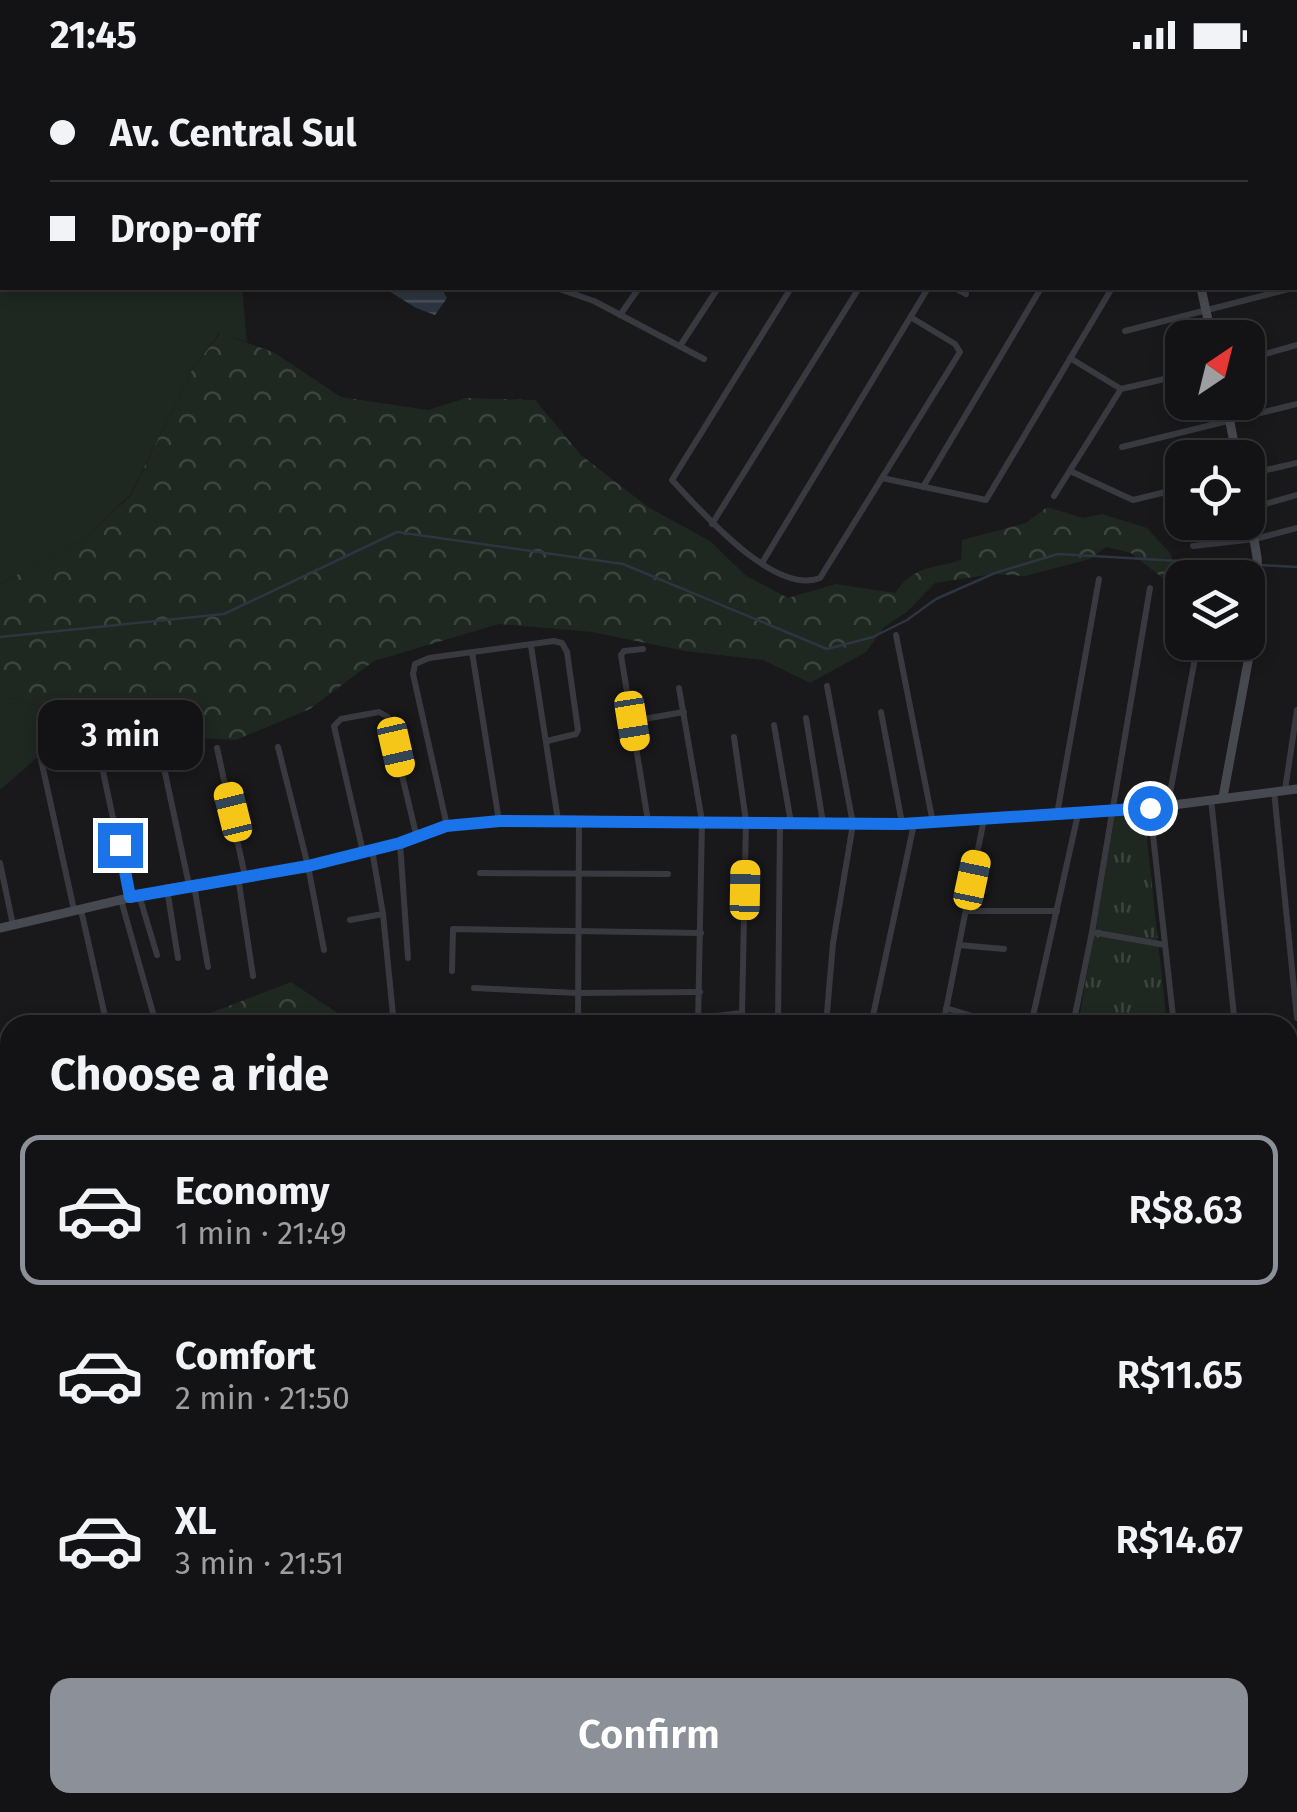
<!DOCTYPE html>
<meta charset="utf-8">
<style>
:root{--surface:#131214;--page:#1c1b1d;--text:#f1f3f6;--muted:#9d9ea0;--line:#323234;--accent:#8c9099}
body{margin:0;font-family:"Fira Sans",sans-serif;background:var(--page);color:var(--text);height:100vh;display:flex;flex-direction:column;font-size:38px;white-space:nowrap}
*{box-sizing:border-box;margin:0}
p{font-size:32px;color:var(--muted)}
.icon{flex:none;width:55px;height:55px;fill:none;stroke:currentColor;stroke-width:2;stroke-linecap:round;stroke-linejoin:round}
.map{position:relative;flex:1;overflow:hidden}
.details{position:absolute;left:0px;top:945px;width:1298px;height:798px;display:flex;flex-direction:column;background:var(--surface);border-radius:30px 30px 0 0;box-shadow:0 5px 15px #0003,0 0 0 2px var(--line)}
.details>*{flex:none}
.top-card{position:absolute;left:0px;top:0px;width:1298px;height:220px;box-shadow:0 5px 15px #0003,0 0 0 2px var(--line);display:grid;align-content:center;height:220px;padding:0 50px;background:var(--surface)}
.needle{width:65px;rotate:35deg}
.tools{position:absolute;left:1165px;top:250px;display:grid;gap:20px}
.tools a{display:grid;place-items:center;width:100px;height:100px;border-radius:20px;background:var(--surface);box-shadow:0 5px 15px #0003,0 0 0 2px var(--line);font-size:50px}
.end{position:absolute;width:45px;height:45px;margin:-22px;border:12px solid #1a73e8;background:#fff;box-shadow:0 0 0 5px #fff}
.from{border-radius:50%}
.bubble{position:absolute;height:70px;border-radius:20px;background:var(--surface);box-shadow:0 5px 15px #0003,0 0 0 2px var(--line);font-size:32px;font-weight:600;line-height:70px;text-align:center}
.car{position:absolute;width:30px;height:60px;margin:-30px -15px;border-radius:12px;box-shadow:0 0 8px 2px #0007;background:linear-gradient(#f5c518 24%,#345 0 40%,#f5c518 0 76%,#345 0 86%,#f5c518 0)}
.top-card b{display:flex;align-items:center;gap:35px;height:95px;font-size:38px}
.top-card b+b{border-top:2px solid var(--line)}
.top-card i{width:25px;height:25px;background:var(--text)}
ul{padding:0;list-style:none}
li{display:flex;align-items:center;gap:30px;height:150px;margin:0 20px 15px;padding:0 30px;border:5px solid transparent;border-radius:20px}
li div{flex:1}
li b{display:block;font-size:38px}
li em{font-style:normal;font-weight:600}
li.active{border-color:var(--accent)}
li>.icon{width:90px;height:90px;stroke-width:1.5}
h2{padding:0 50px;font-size:45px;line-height:120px}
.cta{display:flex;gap:20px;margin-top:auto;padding:20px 50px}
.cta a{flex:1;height:115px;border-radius:20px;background:var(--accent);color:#fff;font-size:40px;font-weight:600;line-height:115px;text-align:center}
.status{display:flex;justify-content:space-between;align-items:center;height:70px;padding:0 50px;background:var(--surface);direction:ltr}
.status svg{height:28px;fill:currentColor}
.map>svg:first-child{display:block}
</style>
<div class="status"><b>21:45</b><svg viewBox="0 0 49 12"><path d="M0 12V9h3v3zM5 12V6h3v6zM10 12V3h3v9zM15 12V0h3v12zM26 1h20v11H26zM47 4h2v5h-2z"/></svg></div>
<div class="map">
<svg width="1297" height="1742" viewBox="0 0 1297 1742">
<defs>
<pattern id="forest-crowns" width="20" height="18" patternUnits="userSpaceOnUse" patternTransform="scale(2.5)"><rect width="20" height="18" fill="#1e2720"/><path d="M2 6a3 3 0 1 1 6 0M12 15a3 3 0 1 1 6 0" fill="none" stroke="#3c443e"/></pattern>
<pattern id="park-tufts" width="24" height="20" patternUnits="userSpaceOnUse" patternTransform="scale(2.5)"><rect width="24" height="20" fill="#1e2720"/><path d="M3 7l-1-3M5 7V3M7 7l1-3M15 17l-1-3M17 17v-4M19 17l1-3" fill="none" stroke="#3c443e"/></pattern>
<pattern id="water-rules" width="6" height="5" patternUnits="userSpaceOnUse" patternTransform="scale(2.5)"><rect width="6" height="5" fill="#2d3640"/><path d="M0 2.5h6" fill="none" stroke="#49515a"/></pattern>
</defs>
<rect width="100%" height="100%" fill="#19181b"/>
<g fill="#1e2720">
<polygon points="0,107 2,218 242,218 247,272 219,263 192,300 130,425 84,469 0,514"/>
<polygon points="0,625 135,665 129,674 40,685 0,720"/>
<polygon points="1288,1312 1297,1318 1297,1468 1288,1471"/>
</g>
<g fill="url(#forest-crowns)">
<path d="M220,263l55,20 66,44 87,13 38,-12 69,2 46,55 67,52 62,34 35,34 43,23 48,-14 59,9c21,-29 35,-23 66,-33l1,-20 64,-17 21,-16 36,11 19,-4 45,14 24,26 3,18 -5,11 -38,-30 -25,-6 -16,12 -65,17 -32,-2 -58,9 -28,29 -23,15 -18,25 -56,31 -47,-23 -78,-9 -93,-19 -93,-8 -125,37 -64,48 -74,31 -101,-5 -135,-40v-111l84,-45 46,-43 62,-126z"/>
<polygon points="291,912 339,944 348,955 179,955"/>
<polygon points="0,1074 10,1077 10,1201 0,1200"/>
</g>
<polygon fill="url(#park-tufts)" points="1144,741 1167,955 1078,955 1115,744"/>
<polygon fill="url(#water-rules)" points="384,218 441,218 447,228 435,245 416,238"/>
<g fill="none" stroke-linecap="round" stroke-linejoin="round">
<g stroke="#2d3640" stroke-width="2.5">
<polyline points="1243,494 1244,494"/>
<polyline points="1259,495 1297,497"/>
<polyline points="0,567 224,544 397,462 623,494 827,579 873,567 907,550 936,529 995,503 1058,484 1214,493"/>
<polyline points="1288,1146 1297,1146"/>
<polyline points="0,1158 10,1154"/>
<polyline points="1288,1542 1297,1546"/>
</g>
<g stroke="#393a40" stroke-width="6">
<polyline points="369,0 370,2"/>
<polyline points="465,0 469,2"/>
<polyline points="490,0 494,2"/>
<polyline points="385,2 387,0"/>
<polyline points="539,2 541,0"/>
<polyline points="620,2 621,0"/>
<polyline points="696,2 697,0"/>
<polyline points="776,2 777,0"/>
<polyline points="1063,2 1068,0"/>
<polyline points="1295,22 1297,19"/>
<polyline points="556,218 594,231 704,289"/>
<path d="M791,218l-119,192c29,31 102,116 148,98l140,-226 -5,-8 -43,-26"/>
<polyline points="955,218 966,224"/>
<polyline points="620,245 639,218"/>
<polyline points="1125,261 1297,217"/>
<polyline points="680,276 718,218"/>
<polyline points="1070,288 1121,319 1182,305"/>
<polyline points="1248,289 1297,275"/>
<polyline points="1122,377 1297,334"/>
<polyline points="1070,401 1133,430 1182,418"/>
<polyline points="1248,404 1297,393"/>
<polyline points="882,408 986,430 1112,218"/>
<polyline points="923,417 1041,218"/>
<polyline points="1054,426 1121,319"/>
<polyline points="1248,439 1297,425"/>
<polyline points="712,454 859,218"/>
<polyline points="1193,476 1255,469 1297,458"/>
<polyline points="762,493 928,218"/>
<polyline points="896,565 933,753"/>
<polyline points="531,576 558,750"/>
<polyline points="643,579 624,581 621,585 648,751"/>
<polyline points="472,582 499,751"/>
<polyline points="679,618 702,751 698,955"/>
<polyline points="881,642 902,753"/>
<polyline points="806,648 823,753"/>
<polyline points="632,651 684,642"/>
<polyline points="774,655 791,753"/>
<polyline points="278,677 308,796 324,880"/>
<polyline points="217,678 245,806"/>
<polyline points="99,683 130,827"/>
<polyline points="40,685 74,840"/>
<polyline points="164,698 189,815"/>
<polyline points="1285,720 1297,640"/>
<polyline points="1274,721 1297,948"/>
<polyline points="1211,729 1235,955"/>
<polyline points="1168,734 1198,572"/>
<polyline points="1150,738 1174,955"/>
<polyline points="1057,744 1099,509"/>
<polyline points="447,756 413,604 415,594 429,588 554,571 562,573 567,582 578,660 576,664 547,671"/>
<polyline points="400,773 408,888"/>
<polyline points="372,780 383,844 394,955"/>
<polyline points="363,782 334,656 341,649 379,642 388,647 417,768"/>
<polyline points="0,793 13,855"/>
<polyline points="480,803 668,804"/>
<polyline points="238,807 253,906"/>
<polyline points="194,815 208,897"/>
<polyline points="167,819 178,888"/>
<polyline points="139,825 157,885"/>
<polyline points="121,830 153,943"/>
<polyline points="81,840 107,955"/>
<polyline points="966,841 1057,841"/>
<polyline points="350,850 383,844"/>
<polyline points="1092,862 1165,875"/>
<polyline points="959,875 1004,879"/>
<polyline points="452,901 453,859 701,863"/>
<polyline points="474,918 577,923 700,922"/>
<polyline points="946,938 1001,955"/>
<polyline points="699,948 742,943 746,751 734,667"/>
<polyline points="578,955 579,752"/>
<polyline points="778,955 780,753"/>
<polyline points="826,955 833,873 853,754 827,616"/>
<polyline points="871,955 914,754"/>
<polyline points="943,955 984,749"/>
<polyline points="1031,955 1078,744"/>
<polyline points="1073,955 1092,862 1150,518"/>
<polyline points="1288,996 1297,990"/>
<polyline points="1288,1052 1297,1052"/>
<polyline points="1288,1102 1297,1103"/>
<polyline points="1288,1308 1297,1315"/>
<polyline points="1288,1478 1297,1474"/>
<polyline points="548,1732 549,1742"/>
<polyline points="1153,1732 1153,1742"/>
<polyline points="81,1742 81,1732"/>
<polyline points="127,1742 130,1732"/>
<polyline points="230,1742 235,1732"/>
<polyline points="262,1742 264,1742"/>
<polyline points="803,1742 809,1732"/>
<polyline points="914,1742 916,1732"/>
</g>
<g stroke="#474950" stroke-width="9">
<polyline points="802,0 808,2"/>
<polyline points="851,0 857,2"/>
<polyline points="1027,0 1029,2"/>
<polyline points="1295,89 1297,87"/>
<polyline points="1295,118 1297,116"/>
<polyline points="1201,218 1212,268"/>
<polyline points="1226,332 1237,388"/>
<polyline points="1223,727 1259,532 1257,487 1248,435"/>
<polyline points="0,858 167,819 308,796 400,773 447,756 499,751 558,750 914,754 1150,738 1297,719"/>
<polyline points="1016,1742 1016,1732"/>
<polyline points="1207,1742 1297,1739"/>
</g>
</g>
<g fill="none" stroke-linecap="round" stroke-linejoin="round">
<polyline stroke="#1a73e8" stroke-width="12" points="120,775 130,827 308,796 400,773 446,756 500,751 902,754 1150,738"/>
</g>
</svg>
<div class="tools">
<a><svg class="needle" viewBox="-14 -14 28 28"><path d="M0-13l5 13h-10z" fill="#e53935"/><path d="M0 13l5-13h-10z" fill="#9d9ea0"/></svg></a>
<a><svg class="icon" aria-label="locate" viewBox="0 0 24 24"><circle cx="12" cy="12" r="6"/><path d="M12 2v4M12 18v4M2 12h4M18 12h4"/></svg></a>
<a><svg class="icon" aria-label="layers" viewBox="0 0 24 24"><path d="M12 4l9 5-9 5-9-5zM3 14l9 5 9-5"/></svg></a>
</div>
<i class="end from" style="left:1150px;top:738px"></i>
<i class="end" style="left:120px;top:775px"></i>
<div class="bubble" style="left:38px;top:630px;width:165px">3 min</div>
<i class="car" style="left:632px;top:651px;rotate:171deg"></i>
<i class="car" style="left:396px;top:677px;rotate:167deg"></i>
<i class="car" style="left:233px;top:742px;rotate:346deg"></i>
<i class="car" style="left:972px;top:810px;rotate:12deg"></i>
<i class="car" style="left:745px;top:820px;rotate:1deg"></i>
<div class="top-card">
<b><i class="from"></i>Av. Central Sul</b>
<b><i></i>Drop-off</b>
</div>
<section class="details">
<h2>Choose a ride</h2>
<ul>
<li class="active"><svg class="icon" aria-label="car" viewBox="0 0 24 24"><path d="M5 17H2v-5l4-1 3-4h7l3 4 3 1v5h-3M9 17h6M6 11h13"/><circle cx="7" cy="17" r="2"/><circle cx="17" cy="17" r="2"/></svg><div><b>Economy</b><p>1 min · 21:49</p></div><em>R$8.63</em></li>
<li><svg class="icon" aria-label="car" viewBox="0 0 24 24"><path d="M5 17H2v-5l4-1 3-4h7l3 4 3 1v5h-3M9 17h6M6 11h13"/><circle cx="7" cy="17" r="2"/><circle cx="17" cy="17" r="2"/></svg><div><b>Comfort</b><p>2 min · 21:50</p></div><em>R$11.65</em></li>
<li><svg class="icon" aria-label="car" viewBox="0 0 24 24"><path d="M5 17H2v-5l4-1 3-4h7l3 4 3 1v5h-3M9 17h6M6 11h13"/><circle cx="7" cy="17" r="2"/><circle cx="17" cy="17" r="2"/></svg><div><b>XL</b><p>3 min · 21:51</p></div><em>R$14.67</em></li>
</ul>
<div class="cta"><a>Confirm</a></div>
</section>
</div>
